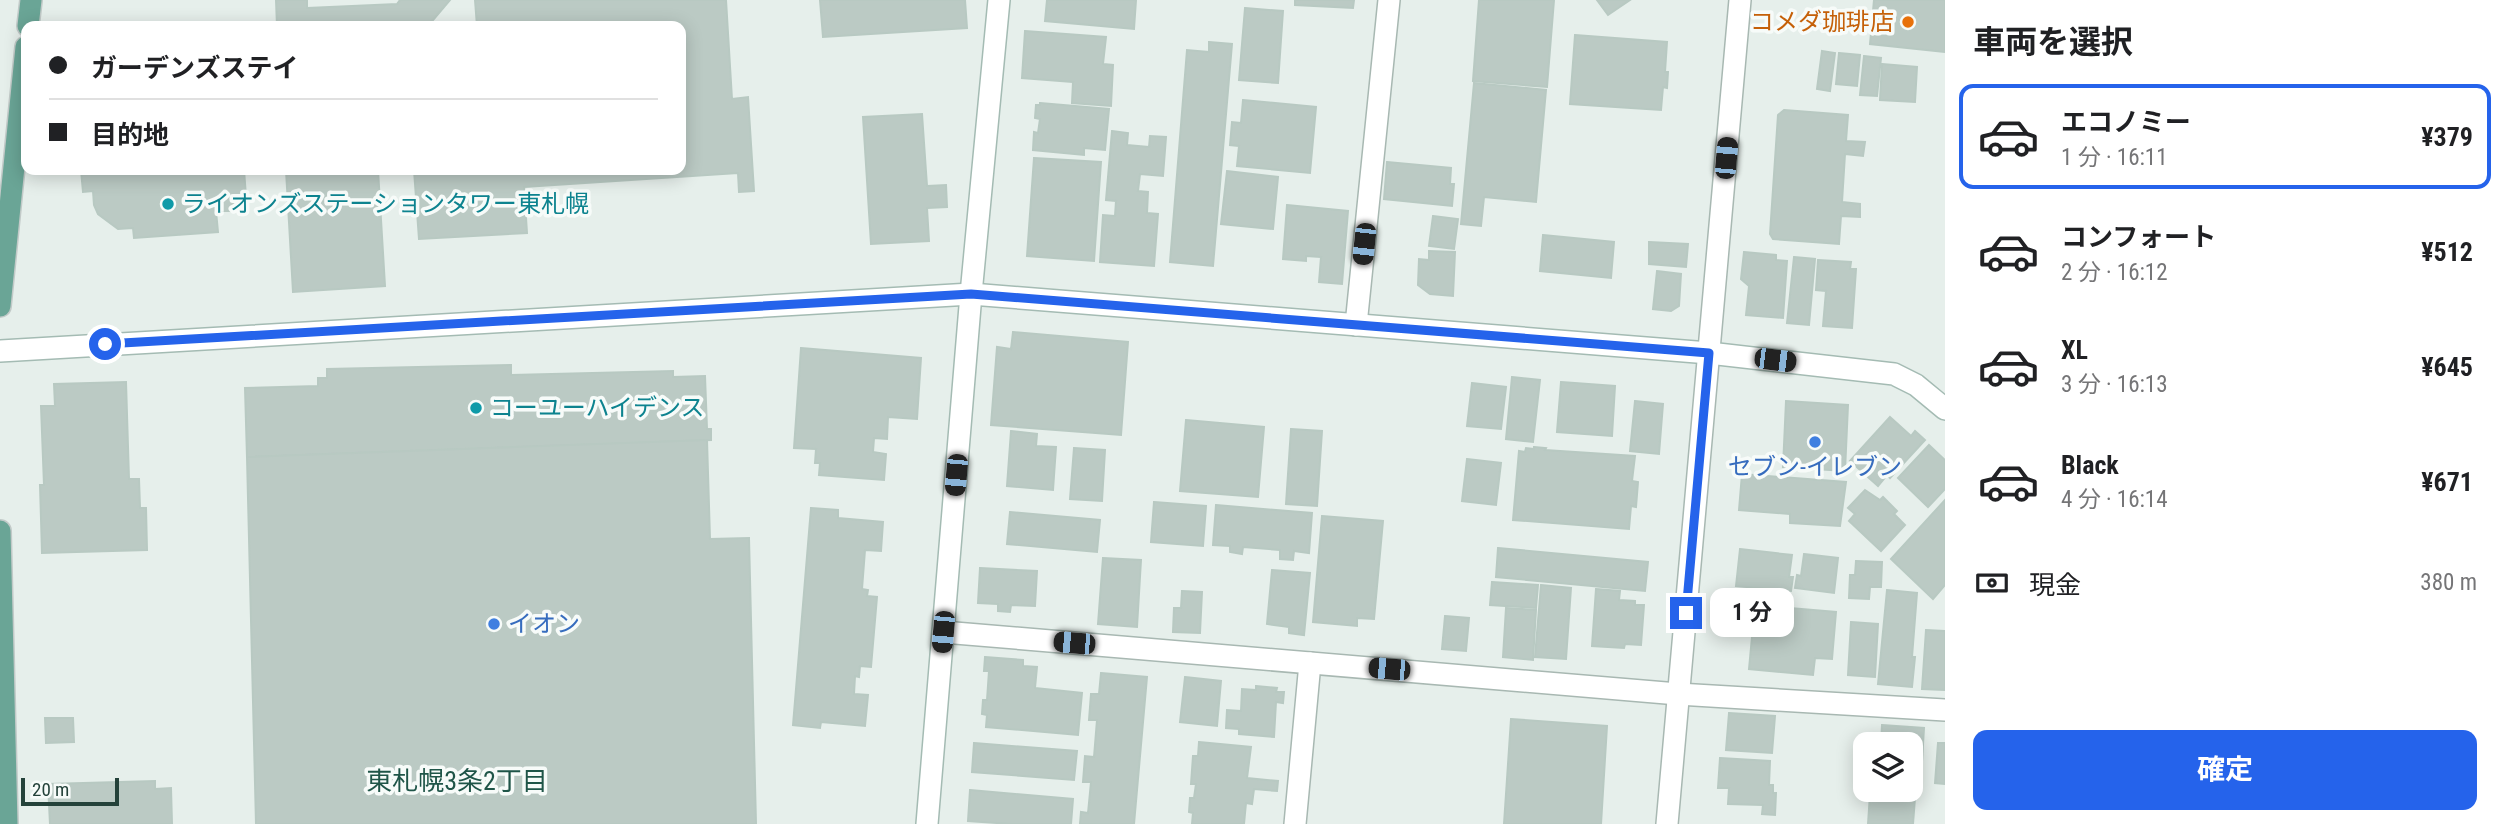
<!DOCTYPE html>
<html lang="ja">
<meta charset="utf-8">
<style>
:root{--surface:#fff;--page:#f6f6f6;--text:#202124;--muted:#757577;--line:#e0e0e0;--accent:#2563eb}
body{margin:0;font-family:"Roboto Condensed","Noto Sans JP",sans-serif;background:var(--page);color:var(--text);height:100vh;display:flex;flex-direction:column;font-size:26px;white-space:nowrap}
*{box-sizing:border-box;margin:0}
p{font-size:23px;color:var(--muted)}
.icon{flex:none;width:38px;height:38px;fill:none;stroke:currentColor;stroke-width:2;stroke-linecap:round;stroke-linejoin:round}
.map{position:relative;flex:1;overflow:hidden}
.details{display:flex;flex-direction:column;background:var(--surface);width:560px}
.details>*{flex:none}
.top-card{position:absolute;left:21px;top:21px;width:665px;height:154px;border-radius:14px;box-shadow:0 4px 18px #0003;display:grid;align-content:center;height:154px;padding:0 28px;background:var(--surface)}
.controls{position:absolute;left:1853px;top:732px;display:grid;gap:14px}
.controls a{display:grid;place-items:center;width:70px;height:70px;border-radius:14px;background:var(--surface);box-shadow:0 4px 18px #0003;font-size:35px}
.scale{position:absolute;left:21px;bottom:18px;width:98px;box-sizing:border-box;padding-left:7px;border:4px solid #24423a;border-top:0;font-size:19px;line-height:24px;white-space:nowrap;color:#24423a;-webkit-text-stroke:5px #f7fbf9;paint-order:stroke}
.end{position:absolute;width:32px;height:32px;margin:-16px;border:9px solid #2563eb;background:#fff;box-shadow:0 0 0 4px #fff}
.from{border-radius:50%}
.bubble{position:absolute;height:49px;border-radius:14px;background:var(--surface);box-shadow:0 4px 18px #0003;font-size:23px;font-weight:700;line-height:49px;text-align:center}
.car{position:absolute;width:21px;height:42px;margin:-21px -10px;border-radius:9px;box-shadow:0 0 5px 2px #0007;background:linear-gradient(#222 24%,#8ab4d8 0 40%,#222 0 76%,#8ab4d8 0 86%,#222 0)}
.top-card b{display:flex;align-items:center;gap:24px;height:66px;font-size:26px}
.top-card b+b{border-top:2px solid var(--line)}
.top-card i{width:18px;height:18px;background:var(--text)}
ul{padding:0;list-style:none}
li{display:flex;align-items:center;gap:21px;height:105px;margin:0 14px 10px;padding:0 14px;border:4px solid transparent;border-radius:14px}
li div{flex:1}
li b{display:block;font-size:26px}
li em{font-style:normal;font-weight:700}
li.active{border-color:var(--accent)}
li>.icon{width:63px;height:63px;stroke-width:1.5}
h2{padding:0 28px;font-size:32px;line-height:84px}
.pay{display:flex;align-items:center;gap:18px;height:77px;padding:0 28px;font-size:26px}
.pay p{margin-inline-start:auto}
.primary-button{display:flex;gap:14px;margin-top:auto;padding:14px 28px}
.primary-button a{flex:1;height:80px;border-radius:14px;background:var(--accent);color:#fff;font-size:28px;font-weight:700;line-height:80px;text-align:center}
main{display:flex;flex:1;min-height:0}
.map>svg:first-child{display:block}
</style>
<main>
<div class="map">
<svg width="1945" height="824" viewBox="0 0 1945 824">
<rect width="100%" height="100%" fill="#e6efeb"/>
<g fill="#bbcac4" stroke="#b8c9c2" stroke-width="2">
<polygon points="276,0 307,0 307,8 397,4 400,0 450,0 428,26 277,26"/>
<polygon points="475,0 726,0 732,99 748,97 754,191 739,192 738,173 524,187 527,233 419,239 414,170 681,170 681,26 477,26"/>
<polygon points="820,0 965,0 967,28 823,37"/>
<polygon points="1047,0 1136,0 1134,29 1045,21"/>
<polygon points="1295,0 1354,0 1353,8 1295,5"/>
<polygon points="1479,0 1554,0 1547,87 1473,81"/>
<polygon points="1597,0 1630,0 1608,15"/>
<polygon points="1874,0 1945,0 1945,52 1870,44"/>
<polygon points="1245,8 1283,11 1278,83 1239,80"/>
<polygon points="1025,31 1106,37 1103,64 1113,65 1111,106 1072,103 1073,82 1022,78"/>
<polygon points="1575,35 1667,42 1665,72 1668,72 1667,88 1663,87 1661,110 1570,104"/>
<polygon points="1209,42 1232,44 1213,266 1170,262 1187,50 1209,52"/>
<polygon points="1822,51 1835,53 1830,91 1817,89"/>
<polygon points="1839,53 1860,55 1857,86 1836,84"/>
<polygon points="1864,56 1881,58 1877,96 1860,95"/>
<polygon points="1882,64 1917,67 1915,102 1880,100"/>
<polygon points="1474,83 1546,90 1536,202 1484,197 1481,226 1461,224"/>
<polygon points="1243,100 1316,107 1310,173 1237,166 1239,146 1230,145 1232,122 1241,123"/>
<polygon points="1040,103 1109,109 1105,150 1084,148 1084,155 1033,150 1034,132 1038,133 1040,119 1035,118 1036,105 1040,105"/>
<polygon points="1784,110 1848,115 1846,141 1865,142 1863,156 1845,154 1842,202 1860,204 1860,217 1841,216 1839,244 1773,239 1770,234 1778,115"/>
<polygon points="922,114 927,186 946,185 947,207 927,208 929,241 871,244 863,117"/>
<polygon points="1112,131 1128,133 1127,145 1149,147 1150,136 1166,137 1163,176 1140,174 1138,191 1148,192 1147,213 1158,214 1154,266 1100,262 1103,215 1115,216 1116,201 1106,200"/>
<polygon points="1034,158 1101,162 1094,261 1027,256"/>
<polygon points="1387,162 1451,168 1450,184 1454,184 1452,206 1384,199"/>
<polygon points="81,170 244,170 246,196 243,203 233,211 216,211 218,232 134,238 133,228 118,229 98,214 94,205 93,191 83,192"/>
<polygon points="286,170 378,170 385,286 293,292"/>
<polygon points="1227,171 1278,177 1273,229 1221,224"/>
<polygon points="1287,205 1348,211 1342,284 1319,282 1321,257 1306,256 1306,261 1283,259"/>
<polygon points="1433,216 1458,219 1454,249 1429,246"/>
<polygon points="1543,235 1614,242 1611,278 1540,271"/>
<polygon points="1649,242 1688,244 1686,267 1649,264"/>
<polygon points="1429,251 1455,252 1453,296 1430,294 1418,285 1419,259 1429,260"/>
<polygon points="1744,252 1776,255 1776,260 1787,261 1783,318 1746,315 1749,286 1741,279"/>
<polygon points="1794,257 1815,259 1809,325 1787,323"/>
<polygon points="1818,260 1851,262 1850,269 1856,269 1852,328 1823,326 1826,291 1816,290"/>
<polygon points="1657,271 1681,274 1679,306 1671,311 1653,309"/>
<polygon points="1013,332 1128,342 1121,435 991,425 997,347 1011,349"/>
<polygon points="801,348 921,358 917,419 888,417 887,439 874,438 873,452 886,454 884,480 819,475 820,463 815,463 816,449 794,448"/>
<polygon points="511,365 511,375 673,371 673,377 705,376 707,429 711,429 711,440 247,457 245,388 318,386 318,378 327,378 327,369"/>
<polygon points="1512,377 1540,380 1533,442 1506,439"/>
<polygon points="126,382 129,479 139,479 140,508 146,508 147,550 42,553 40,485 44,485 41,406 55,406 54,384"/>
<polygon points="1561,382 1615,386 1612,436 1557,432"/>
<polygon points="1472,383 1506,387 1501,429 1467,426"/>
<polygon points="1635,401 1663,404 1659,454 1630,451"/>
<polygon points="1786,401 1848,405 1845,471 1783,467"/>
<polygon points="1890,417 1911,436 1915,431 1925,440 1890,478 1887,475 1878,486 1850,461"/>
<polygon points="1186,420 1264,427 1258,497 1180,491"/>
<polygon points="1291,429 1322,431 1317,506 1286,504"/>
<polygon points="1011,431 1037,434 1036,446 1056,447 1053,490 1007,486"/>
<polygon points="707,440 710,539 749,538 756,824 256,824 247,457"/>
<polygon points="1929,445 1945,460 1945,489 1928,507 1898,478"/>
<polygon points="1534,447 1546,448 1545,450 1635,456 1632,481 1638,482 1636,507 1631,506 1629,529 1513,520 1519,451 1525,452 1526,448 1534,449"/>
<polygon points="1074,448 1105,450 1102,501 1070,499"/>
<polygon points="1467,459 1501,463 1496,505 1462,501"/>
<polygon points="1742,474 1846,482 1840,526 1790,523 1790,514 1739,510"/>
<polygon points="1865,490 1880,500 1883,497 1897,511 1894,514 1905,525 1881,551 1849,521 1855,514 1848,508"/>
<polygon points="1945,500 1945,585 1933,599 1891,559"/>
<polygon points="1154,502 1206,506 1203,546 1151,542"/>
<polygon points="1216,505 1312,513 1309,553 1294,551 1293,560 1280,559 1280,550 1243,547 1242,554 1230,552 1230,546 1213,545"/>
<polygon points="811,508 838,510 838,518 883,522 881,551 865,550 862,589 868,590 867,596 877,597 871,667 860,666 859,677 855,676 854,694 868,695 865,726 821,722 820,728 793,725"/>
<polygon points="1010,512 1100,520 1097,552 1007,544"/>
<polygon points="1322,516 1383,521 1374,619 1357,618 1357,626 1313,622"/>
<polygon points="1498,548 1648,562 1645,591 1496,577"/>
<polygon points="1740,549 1792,555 1789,577 1793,577 1791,591 1736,586"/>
<polygon points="1804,554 1838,558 1834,593 1795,588 1797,575 1801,576"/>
<polygon points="1103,558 1141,560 1137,627 1098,624"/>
<polygon points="1856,561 1882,562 1881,587 1870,587 1869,599 1849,598 1850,575 1855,575"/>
<polygon points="980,568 1037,571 1035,606 1011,605 1010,612 998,611 998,604 978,603"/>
<polygon points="1272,570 1310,573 1304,635 1289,633 1289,627 1267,624"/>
<polygon points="1492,582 1538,585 1536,608 1490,605"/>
<polygon points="1541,585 1571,588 1566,659 1535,657"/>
<polygon points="1596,589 1620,591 1619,600 1635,601 1635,605 1644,605 1641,645 1625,644 1624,648 1592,646"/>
<polygon points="1887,590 1917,593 1912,657 1915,657 1912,687 1878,684"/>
<polygon points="1182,591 1202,592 1200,633 1173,632 1174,608 1181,608"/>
<polygon points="1755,605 1836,612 1832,659 1815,658 1813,675 1749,669"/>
<polygon points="1506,608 1536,610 1533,660 1503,657"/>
<polygon points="1445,616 1469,618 1466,651 1442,649"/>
<polygon points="1851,622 1878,624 1875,677 1848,675"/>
<polygon points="1926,630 1945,631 1945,690 1922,689"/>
<polygon points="985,657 1023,660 1023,666 1037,667 1035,688 1082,693 1078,735 986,727 987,715 982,714 983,700 987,700 989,671 984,671"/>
<polygon points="1101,673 1147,677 1134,824 1080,824 1081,812 1088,813 1091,782 1083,782 1085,756 1094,757 1097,720 1089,720 1091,694 1099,694"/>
<polygon points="1185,677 1221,681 1217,726 1180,722"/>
<polygon points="1256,686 1277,688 1276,692 1284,692 1283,703 1276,702 1274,737 1239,734 1239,729 1226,728 1227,710 1241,711 1242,689 1256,690"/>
<polygon points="1729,713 1775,716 1772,753 1726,750"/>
<polygon points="45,718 73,718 74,742 46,743"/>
<polygon points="1511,719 1607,726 1601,824 1504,824"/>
<polygon points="1882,725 1924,728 1921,778 1911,777 1911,744 1881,744"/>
<polygon points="1199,742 1251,747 1247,778 1278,781 1277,791 1254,789 1252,804 1246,803 1244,824 1192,824 1193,813 1189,812 1190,798 1194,798 1196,784 1191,784 1193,756 1198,756"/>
<polygon points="974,743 1077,751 1074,780 972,772"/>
<polygon points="1938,743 1945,743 1945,784 1935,783"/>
<polygon points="1720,758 1770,761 1769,785 1773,785 1773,793 1776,793 1775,815 1762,814 1763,805 1728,804 1729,788 1718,788"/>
<polygon points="155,781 155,789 171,788 172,824 50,824 48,784"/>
<polygon points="970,790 1073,799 1071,824 1011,824 968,821"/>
<polygon points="1870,794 1915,798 1913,824 1868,824"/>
</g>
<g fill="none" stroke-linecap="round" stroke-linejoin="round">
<defs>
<g id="street">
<polyline points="1356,325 1389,0"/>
<polyline points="943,632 1678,694 1945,710"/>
<polyline points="1295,824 1310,663"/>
<polyline points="1667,824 1740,0"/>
</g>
<g id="secondary">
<polyline points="0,351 971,294 1709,353 1894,374 1916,385 1945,409"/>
<polyline points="927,824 971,294 999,0"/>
</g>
<g id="primary">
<polyline points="28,26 31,0"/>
<polyline points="0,306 26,47"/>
<polyline points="0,531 7,824"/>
</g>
</defs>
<use href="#street" stroke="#a8b8b2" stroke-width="24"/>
<use href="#secondary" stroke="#a4bbb3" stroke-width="24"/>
<use href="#primary" stroke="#c2cac8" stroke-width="24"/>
<use href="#street" stroke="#fff" stroke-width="21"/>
<use href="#secondary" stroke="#fff" stroke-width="21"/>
<use href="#primary" stroke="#6aa596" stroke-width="21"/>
</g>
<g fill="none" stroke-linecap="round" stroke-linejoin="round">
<polyline stroke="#2563eb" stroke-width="9" points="105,344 971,294 1709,353 1686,613"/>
</g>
<circle fill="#e8710a" stroke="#f7fbf9" stroke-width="2.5" cx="1908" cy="22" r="7"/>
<g fill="#0f9aa8" stroke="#f7fbf9" stroke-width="2.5">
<circle cx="168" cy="204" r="7"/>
<circle cx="476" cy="408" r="7"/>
</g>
<g fill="#3f7fe0" stroke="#f7fbf9" stroke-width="2.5">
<circle cx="1815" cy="442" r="7"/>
<circle cx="494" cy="624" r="7"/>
</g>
<g text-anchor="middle" stroke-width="7" stroke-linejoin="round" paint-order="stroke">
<g font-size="24" fill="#c56008" stroke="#f7fbf9" text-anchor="end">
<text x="1894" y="30">コメダ珈琲店</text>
</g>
<g font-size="24" fill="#0d838f" stroke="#f7fbf9" text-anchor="start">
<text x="182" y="212">ライオンズステーションタワー東札幌</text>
<text x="490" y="416">コーユーハイデンス</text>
</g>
<g font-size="24" fill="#366cbe" stroke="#f7fbf9">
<text x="1815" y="475">セブン-イレブン</text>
<text x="508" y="632" text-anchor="start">イオン</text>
</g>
<g font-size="26" fill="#1f5548" stroke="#f7fbf9">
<text x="457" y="790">東札幌3条2丁目</text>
</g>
</g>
</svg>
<div class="controls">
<a><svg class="icon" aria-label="layers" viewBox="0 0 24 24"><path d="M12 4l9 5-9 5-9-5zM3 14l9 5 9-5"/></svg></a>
</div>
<div class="scale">20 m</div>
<i class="end from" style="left:105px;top:344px"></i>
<i class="end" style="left:1686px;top:613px"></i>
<div class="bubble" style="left:1710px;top:588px;width:84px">1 分</div>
<i class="car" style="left:1726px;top:158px;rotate:5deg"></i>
<i class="car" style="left:1364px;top:244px;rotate:186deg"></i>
<i class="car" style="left:1775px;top:360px;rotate:97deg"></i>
<i class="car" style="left:956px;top:475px;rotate:185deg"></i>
<i class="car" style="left:943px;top:632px;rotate:185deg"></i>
<i class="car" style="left:1074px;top:643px;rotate:275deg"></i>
<i class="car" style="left:1389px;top:669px;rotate:275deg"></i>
<div class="top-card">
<b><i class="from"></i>ガーデンズステイ</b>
<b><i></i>目的地</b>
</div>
</div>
<section class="details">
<h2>車両を選択</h2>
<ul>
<li class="active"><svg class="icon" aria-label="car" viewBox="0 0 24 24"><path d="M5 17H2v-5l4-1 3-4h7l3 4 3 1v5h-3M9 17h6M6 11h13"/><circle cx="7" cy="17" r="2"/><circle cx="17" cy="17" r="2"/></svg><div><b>エコノミー</b><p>1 分 · 16:11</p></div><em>¥379</em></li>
<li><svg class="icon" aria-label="car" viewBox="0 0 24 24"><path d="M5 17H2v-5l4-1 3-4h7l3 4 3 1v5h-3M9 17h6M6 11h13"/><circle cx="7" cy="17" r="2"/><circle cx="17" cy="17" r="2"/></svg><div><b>コンフォート</b><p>2 分 · 16:12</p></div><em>¥512</em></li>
<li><svg class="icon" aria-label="car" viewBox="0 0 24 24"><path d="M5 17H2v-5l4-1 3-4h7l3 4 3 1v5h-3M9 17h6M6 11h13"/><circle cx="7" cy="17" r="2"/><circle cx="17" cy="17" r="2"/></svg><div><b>XL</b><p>3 分 · 16:13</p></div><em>¥645</em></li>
<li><svg class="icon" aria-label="car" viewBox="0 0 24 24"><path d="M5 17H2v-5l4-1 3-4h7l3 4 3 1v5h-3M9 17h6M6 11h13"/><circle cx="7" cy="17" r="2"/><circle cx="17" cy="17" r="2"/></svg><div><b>Black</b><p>4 分 · 16:14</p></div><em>¥671</em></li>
</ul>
<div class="pay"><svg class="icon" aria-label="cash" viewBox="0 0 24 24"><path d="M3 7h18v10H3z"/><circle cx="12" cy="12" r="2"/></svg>現金<p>380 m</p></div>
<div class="primary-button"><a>確定</a></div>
</section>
</main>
